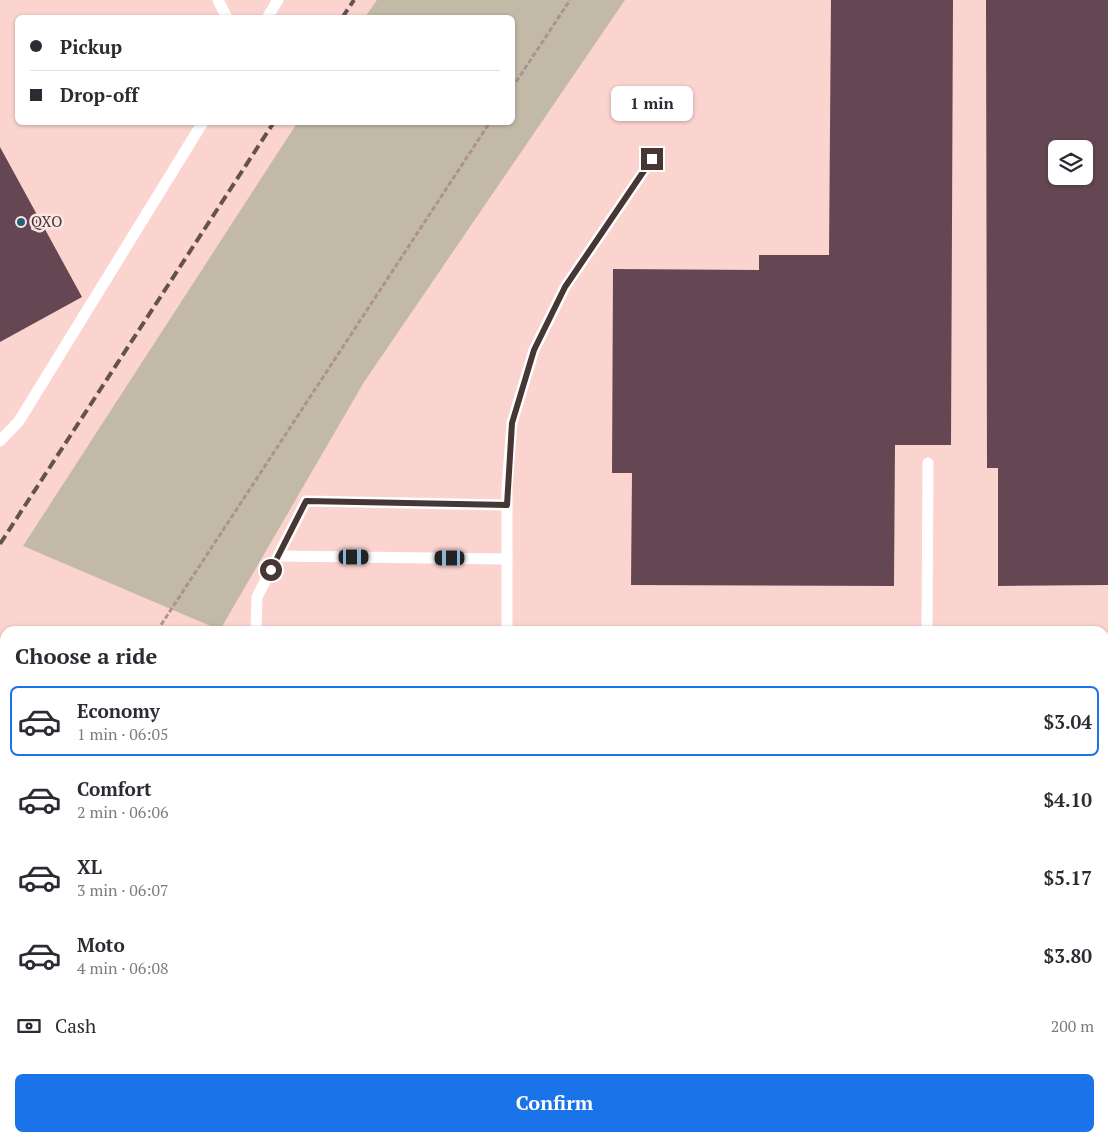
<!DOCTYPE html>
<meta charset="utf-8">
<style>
:root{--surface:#fff;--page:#f2f2f3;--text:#2b2b33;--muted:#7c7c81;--line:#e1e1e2;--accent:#1a73e8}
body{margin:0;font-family:"PT Serif",serif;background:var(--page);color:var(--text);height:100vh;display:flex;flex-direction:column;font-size:19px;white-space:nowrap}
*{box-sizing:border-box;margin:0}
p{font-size:16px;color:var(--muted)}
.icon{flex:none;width:28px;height:28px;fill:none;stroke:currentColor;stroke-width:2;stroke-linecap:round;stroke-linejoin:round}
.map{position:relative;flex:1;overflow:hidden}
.panel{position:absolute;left:0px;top:626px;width:1109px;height:516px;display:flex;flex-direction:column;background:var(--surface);border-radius:15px 15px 0 0;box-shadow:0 1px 4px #0004}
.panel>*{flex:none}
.guide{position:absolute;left:15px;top:15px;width:500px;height:110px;border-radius:8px;box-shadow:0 1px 4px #0004;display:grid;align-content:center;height:110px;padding:0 15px;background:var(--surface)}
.fabs{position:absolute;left:1048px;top:140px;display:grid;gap:10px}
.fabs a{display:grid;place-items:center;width:45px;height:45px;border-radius:8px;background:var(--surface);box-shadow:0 1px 4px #0004;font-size:25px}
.end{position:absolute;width:22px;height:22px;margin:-11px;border:6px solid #463735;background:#fff;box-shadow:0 0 0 2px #fff}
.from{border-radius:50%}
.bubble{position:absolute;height:35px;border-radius:8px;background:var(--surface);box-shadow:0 1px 4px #0004;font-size:16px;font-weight:800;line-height:35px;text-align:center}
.car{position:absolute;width:15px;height:30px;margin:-15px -8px;border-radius:6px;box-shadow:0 0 4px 1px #0007;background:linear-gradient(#222 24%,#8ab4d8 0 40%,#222 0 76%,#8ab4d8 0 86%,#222 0)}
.guide b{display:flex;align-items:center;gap:18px;height:48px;font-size:19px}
.guide b+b{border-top:1px solid var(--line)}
.guide i{width:12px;height:12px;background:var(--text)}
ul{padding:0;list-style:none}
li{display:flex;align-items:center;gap:15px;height:70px;margin:0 10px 8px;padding:0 5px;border:2px solid transparent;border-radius:8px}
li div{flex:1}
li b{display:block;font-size:19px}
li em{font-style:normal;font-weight:800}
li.selected{border-color:var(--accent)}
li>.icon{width:45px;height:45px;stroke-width:1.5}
h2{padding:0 15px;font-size:22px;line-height:60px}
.pay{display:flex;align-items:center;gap:12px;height:55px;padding:0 15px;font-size:19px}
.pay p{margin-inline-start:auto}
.button{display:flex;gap:10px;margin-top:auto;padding:10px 15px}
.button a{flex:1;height:58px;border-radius:8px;background:var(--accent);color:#fff;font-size:20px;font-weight:800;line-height:58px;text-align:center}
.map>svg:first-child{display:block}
</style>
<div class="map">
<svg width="1108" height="1142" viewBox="0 0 1108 1142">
<rect width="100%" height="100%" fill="#fbd4d0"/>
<polygon fill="#c2b9a7" points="377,0 625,0 364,382 220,630 23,546 297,123 512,122 512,18 365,17"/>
<g fill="#644752" fill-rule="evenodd">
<polygon points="831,0 953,0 951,445 895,445 894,586 631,585 632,473 612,473 613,269 759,270 759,255 829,255"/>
<path d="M986,0h122v585l-110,1v-118h-11zM1056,149h28v27h-28z"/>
<polygon points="0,147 82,297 0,342"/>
<polygon points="1104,842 1108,842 1108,1142 67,1142 67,1138 1104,1138"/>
</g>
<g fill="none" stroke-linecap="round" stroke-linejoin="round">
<g stroke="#af928f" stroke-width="3" stroke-dasharray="5 2.5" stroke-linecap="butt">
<polyline points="512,88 570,0"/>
<polyline points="157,631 490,122"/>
</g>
<g stroke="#fff" stroke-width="11">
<polyline points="218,0 227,18"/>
<polyline points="267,18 278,0"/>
<polyline points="0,441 19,421 203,122"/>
<polyline points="278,556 507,559"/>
<polyline points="256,631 257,597 306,501 507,505"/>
<polyline points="507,631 507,488 512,423 534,350 565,287 652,159"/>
<polyline points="927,631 928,463"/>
<polyline points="1104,638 1108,638"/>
<polyline points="0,690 5,683"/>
<polyline points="1104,813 1108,813"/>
<polyline points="0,991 5,982"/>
</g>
<g stroke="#fbccac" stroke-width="28">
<polyline points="0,734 5,734"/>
<polyline points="1104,739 1108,739"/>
</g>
<g stroke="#65524f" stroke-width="4" stroke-dasharray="10 5" stroke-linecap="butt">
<polyline points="342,18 354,0"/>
<polyline points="0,544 274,122"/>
<polyline points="0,1053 5,1045"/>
<polyline points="0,1079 5,1072"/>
<polyline points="19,1142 25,1138"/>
</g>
</g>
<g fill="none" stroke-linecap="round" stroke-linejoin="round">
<polyline stroke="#463735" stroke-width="6" points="271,570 306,501 507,505 512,423 534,350 565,287 652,159"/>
</g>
<circle fill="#265e78" stroke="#fde5e3" stroke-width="2" cx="21" cy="222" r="5"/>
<g text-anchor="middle" stroke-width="5" stroke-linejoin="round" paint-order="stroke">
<g font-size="15" fill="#463735" stroke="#fde5e3" text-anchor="start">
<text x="31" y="227">QXO</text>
</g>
</g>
</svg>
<div class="fabs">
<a><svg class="icon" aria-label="layers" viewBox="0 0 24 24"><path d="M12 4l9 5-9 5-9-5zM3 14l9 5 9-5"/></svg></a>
</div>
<i class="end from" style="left:271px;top:570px"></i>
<i class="end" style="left:652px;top:159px"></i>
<div class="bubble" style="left:611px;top:86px;width:82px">1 min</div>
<i class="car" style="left:354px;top:557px;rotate:90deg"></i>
<i class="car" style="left:450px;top:558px;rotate:270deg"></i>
<div class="guide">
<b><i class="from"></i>Pickup</b>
<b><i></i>Drop-off</b>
</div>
<section class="panel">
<h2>Choose a ride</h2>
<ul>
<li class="selected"><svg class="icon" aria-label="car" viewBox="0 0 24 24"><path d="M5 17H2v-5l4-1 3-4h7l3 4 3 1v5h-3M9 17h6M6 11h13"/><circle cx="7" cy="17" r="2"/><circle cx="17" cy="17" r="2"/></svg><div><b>Economy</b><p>1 min · 06:05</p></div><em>$3.04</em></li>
<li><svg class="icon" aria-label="car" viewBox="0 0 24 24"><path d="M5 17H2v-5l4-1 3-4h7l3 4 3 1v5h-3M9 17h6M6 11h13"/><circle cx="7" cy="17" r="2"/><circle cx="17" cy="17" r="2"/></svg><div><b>Comfort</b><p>2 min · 06:06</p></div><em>$4.10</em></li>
<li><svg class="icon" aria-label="car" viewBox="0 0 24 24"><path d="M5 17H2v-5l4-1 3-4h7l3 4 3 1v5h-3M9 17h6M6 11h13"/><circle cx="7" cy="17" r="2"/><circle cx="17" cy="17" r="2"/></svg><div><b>XL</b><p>3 min · 06:07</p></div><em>$5.17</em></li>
<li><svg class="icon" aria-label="car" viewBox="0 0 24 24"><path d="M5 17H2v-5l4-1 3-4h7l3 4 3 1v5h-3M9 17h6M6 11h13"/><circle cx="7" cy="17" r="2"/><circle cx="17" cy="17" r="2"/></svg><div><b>Moto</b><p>4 min · 06:08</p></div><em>$3.80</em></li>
</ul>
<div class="pay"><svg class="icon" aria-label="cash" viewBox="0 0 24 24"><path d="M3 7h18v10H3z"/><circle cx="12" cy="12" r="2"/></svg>Cash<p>200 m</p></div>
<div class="button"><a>Confirm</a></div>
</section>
</div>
